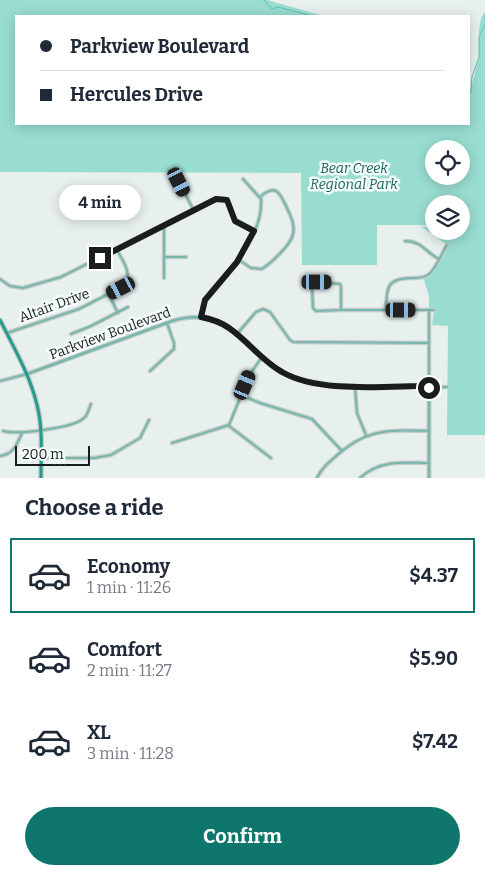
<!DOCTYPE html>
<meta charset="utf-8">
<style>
:root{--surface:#fff;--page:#f2f2f3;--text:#1f2937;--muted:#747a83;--line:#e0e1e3;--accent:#0f766e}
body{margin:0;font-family:Bitter,serif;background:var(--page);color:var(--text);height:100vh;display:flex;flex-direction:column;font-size:19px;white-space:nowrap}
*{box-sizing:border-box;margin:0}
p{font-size:16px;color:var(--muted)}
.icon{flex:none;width:28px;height:28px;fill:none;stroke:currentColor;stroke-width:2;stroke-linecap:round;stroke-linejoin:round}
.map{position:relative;height:478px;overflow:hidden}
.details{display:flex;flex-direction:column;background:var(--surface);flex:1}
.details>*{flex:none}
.hud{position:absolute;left:15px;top:15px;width:455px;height:110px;border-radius:0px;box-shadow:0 2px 12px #0003;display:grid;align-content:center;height:110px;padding:0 25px;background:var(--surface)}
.tools{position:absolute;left:425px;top:140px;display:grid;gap:10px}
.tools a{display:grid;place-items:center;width:45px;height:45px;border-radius:50%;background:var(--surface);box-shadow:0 2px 12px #0003;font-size:25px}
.scale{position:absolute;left:15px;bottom:12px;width:75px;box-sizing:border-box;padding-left:5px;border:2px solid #1a1d1d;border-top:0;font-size:14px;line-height:18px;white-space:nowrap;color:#1a1d1d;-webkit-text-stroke:4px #f5fdfb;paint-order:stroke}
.end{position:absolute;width:22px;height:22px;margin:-11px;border:6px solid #1a1d1d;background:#fff;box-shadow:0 0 0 2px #fff}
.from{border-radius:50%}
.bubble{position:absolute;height:35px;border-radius:18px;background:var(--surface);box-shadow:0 2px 12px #0003;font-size:16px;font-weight:700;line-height:35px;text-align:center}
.car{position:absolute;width:15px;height:30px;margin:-15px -8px;border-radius:6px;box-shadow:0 0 4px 1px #0007;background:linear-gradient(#222 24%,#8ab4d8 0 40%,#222 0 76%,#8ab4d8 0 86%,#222 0)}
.hud b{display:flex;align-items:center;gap:18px;height:48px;font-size:19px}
.hud b+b{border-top:1px solid var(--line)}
.hud i{width:12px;height:12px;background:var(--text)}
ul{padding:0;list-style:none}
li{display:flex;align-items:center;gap:15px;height:75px;margin:0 10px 8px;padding:0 15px;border:2px solid transparent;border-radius:0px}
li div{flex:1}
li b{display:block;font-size:19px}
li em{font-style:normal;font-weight:700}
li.current{border-color:var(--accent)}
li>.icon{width:45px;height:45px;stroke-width:1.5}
h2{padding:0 25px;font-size:22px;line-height:60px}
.action{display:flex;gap:10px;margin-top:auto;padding:10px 25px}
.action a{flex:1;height:58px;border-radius:30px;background:var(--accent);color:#fff;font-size:20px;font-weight:700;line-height:58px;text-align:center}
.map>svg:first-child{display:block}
</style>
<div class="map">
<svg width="485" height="478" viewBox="0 0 485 478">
<rect width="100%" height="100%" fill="#e8f0ee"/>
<path fill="#99ddd1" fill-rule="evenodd" d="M0,0h267l57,16h-308v108h453v-28l10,-38v-28l2,-12 4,-6v423h-38l1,-109 -16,-1 2,-15h-5v-14l-6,-19 9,-6 15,-26 -25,-18 12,-1v5h27v-27h-27v21h-57v40h-75l-1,-92 -301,-1zM434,149h27v27h-27z"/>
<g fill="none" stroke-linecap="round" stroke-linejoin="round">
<g stroke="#60bfb0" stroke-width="1">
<polyline points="264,0 272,9 278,7 312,16"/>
<polyline points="485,15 485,17"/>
<polyline points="469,95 471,91 472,77 479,57 479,37 485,24"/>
</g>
<defs>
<g id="minor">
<polyline points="176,176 194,211"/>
<path d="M405,241c17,0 20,11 34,18"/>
<polyline points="164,257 186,257"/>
<path d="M239,260l12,8 11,1c9,-6 29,-24 31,-35 2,-10 -2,-17 -6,-26 -7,-15 -11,-25 -27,-11"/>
<polyline points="164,278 164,226"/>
<polyline points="0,279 10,286 23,288 61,277 218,198 227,200 235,221 254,231"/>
<polygon points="317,282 340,284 341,287 341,310 316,311 313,308 312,287 313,284"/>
<polyline points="109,295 118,313"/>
<path d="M386,309c1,-23 1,-31 27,-31 5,0 10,0 15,-3 9,-7 13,-21 19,-30"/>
<polyline points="342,310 434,310"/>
<polyline points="429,310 429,384 433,387 447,387"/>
<path d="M201,317c3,-23 14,-29 28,-45 15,-18 34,-47 32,-73l-18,-20"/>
<path d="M7,333l72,-24 45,-23c9,-12 -1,-25 -7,-36"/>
<polyline points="71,334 91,326 128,307"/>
<polyline points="237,334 256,312 263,309 270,312 290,340 293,342 429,343"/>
<polyline points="150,371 174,349 174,343 167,323"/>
<polyline points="0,381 27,374"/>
<polyline points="355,387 357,413 366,435"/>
<polyline points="241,395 260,403 312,419 342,451"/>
<polyline points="229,426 271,458"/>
<path d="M3,431c14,4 71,-3 81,-13 4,-3 5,-10 7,-14"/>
<polyline points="172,443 229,425 250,374 262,357"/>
<path d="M0,456c14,-2 17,-12 22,-23"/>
<polyline points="42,458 94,458 111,455 140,438 149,420"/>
<path d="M317,478c4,-9 11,-15 18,-21 31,-29 54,-27 94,-26"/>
<path d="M360,478c20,-19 43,-15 69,-15"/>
</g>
<g id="tertiary">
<path d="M27,374l145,-53c44,-14 63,13 94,39 8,6 15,13 25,16 41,14 84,10 126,10l12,3"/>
<polyline points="419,386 429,384 429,478"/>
</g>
<path id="secondary" d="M0,320c14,28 30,55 37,85 6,23 4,48 4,73"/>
</defs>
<use href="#minor" stroke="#c3cac8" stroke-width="4.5"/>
<use href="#tertiary" stroke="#c3cac8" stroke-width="5"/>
<use href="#secondary" stroke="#c3cac8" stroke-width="5.5"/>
<use href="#minor" stroke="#77b8ac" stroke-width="2"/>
<use href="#tertiary" stroke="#77b8ac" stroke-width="2.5"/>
<use href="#secondary" stroke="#239c8d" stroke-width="3"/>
</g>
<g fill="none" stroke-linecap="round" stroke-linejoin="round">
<path stroke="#1a1d1d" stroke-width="6" d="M100,258l116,-59 11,1 8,21 19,10 -17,31 -32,38 -4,17c10,2 20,5 28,11 19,13 33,33 53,44 34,20 96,15 135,14l12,-2v4"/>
</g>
<g text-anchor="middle" stroke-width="5" stroke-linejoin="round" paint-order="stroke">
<g font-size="14" font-style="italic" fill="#19655b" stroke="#f5fdfb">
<text x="354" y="173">Bear Creek<tspan x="354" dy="16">Regional Park</tspan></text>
</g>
<g font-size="14" fill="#1a1d1d" stroke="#f5fdfb">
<text transform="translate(54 305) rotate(-20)" y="5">Altair Drive</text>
<text transform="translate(110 333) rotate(-20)" y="5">Parkview Boulevard</text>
</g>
</g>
</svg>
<div class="tools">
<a><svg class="icon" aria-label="locate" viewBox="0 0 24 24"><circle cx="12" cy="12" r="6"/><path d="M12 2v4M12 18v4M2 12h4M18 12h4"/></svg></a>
<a><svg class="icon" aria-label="layers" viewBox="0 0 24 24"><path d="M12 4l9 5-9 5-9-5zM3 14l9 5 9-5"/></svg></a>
</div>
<div class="scale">200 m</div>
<i class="end from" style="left:429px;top:388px"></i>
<i class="end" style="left:100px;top:258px"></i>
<div class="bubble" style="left:59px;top:185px;width:82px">4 min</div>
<i class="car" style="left:179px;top:182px;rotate:153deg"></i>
<i class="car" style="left:317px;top:282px;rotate:90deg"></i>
<i class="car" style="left:121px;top:288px;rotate:243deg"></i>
<i class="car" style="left:401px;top:310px;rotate:90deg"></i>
<i class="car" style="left:245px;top:385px;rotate:23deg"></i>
<div class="hud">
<b><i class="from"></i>Parkview Boulevard</b>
<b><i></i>Hercules Drive</b>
</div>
</div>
<section class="details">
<h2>Choose a ride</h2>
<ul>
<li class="current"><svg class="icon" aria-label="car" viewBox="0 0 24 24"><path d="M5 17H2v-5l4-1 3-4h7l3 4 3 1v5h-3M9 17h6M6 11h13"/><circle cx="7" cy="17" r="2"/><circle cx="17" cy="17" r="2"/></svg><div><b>Economy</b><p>1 min · 11:26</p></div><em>$4.37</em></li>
<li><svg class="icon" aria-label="car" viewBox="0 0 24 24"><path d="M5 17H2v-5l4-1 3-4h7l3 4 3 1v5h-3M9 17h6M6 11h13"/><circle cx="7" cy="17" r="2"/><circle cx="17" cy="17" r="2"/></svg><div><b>Comfort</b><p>2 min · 11:27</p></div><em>$5.90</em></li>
<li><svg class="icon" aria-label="car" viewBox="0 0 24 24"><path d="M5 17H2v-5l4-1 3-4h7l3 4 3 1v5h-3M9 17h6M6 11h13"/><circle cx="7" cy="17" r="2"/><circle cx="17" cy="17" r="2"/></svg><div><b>XL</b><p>3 min · 11:28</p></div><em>$7.42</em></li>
</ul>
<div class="action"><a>Confirm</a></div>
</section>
